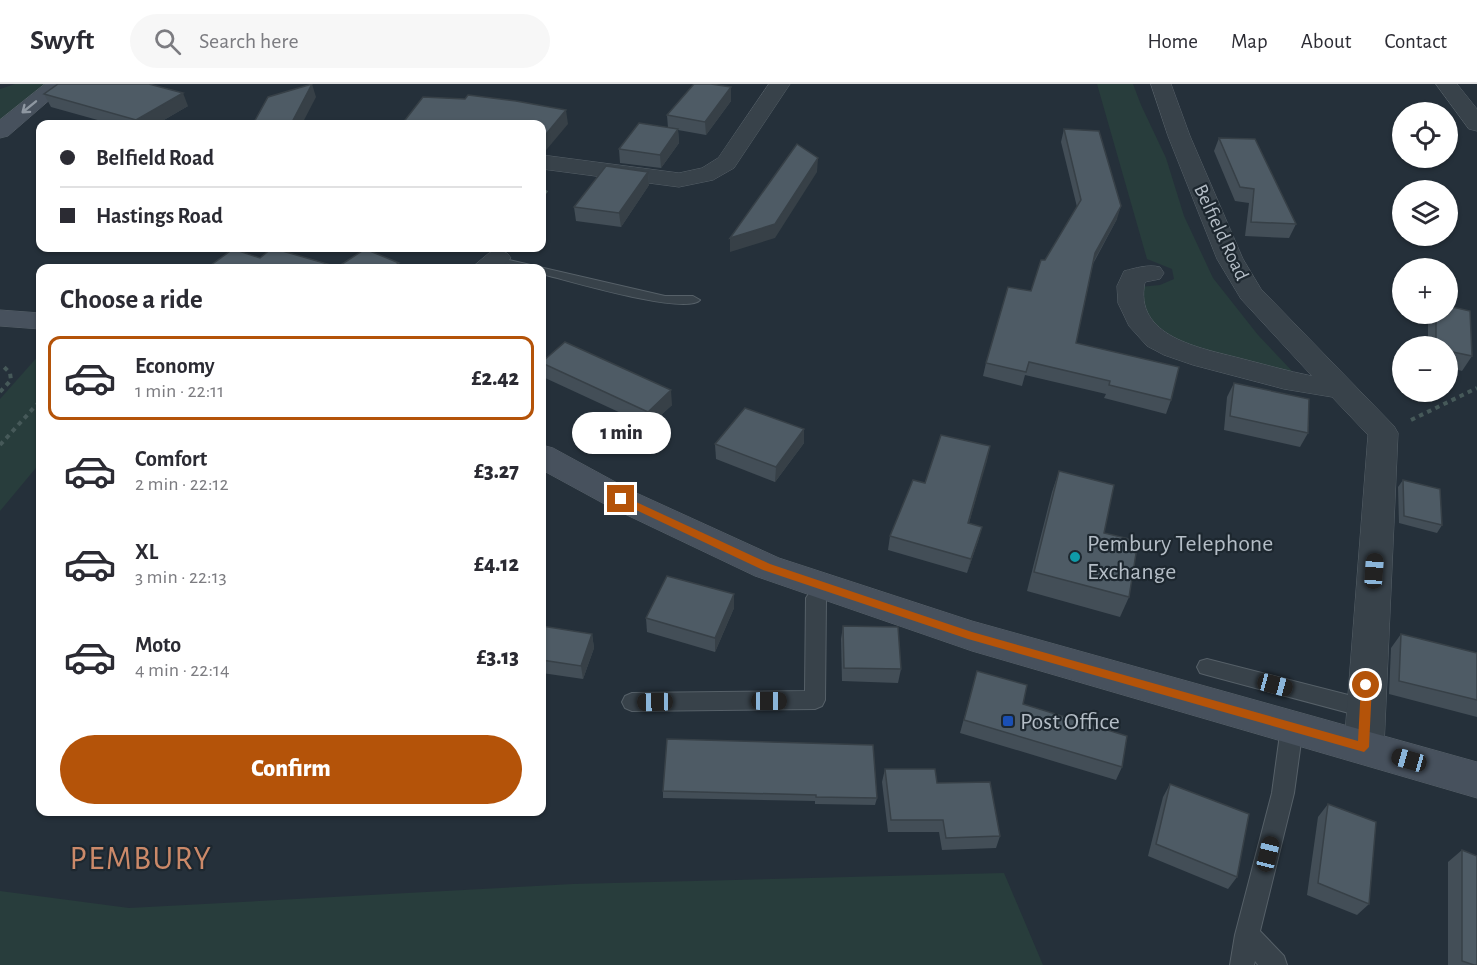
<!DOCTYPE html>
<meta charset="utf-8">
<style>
:root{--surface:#fff;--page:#f7f7f7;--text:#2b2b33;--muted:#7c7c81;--line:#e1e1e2;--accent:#b45309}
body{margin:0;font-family:"Alegreya Sans",sans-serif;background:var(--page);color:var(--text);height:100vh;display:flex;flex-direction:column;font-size:22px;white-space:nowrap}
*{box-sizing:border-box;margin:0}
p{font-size:20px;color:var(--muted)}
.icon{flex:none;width:33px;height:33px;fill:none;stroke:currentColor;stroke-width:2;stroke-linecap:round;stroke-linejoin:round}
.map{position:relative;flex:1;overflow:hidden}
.sheet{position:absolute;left:36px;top:180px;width:510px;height:552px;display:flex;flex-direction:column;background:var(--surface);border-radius:12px;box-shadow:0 2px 4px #0004}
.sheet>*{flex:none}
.banner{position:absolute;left:36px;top:36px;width:510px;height:132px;border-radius:12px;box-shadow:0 2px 4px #0004;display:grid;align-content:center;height:132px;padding:0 24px;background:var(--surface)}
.tools{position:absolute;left:1392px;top:18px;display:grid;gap:12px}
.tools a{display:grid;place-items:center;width:66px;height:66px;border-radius:50%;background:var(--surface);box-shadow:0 2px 4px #0004;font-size:30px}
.end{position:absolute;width:27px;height:27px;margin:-14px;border:8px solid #b45309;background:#fff;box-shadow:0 0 0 3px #fff}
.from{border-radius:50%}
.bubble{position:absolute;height:42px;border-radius:21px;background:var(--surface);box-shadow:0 2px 4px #0004;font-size:20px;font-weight:800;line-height:42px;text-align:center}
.car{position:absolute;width:18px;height:36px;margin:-18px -9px;border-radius:8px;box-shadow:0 0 4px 2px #0007;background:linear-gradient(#222 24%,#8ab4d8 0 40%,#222 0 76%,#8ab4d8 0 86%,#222 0)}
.banner b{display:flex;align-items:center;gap:21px;height:57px;font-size:22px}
.banner b+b{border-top:2px solid var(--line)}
.banner i{width:15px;height:15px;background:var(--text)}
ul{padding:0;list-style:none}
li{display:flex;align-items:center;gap:18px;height:84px;margin:0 12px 9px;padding:0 12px;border:3px solid transparent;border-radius:12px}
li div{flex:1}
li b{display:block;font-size:22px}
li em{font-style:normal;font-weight:800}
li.on{border-color:var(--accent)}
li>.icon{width:54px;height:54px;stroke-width:1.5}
h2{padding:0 24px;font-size:27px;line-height:72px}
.button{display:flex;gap:12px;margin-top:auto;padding:12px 24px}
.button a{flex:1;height:69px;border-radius:36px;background:var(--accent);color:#fff;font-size:24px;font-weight:800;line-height:69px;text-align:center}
header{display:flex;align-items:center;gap:36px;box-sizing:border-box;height:84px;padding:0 30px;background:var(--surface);border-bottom:2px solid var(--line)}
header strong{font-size:28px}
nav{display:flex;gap:33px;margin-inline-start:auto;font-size:21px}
.search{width:420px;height:54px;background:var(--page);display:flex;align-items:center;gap:15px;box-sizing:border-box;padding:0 21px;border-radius:33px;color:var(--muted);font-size:22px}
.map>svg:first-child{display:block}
</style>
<header>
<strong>Swyft</strong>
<div class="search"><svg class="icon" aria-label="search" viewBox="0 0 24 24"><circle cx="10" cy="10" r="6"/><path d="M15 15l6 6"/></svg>Search here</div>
<nav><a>Home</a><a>Map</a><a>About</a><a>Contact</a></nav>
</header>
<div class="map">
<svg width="1477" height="881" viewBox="0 0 1477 881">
<rect width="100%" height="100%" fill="#25303a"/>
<g fill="#283d3c">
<polygon points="15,0 48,0 0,37 0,5"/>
<path d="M1097,0h36l8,21 25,53 18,58 29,62 45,57 34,36 -5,3c-43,-13 -121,-24 -143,-65 -4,-6 -4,-15 -5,-22l21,-2 14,-6 -2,-10 -25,-10z"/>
<polygon points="40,270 40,379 0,427 0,315"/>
<polygon points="1004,789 1043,881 0,881 0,807 129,824 573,800"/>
</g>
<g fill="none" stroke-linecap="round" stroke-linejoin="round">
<defs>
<g id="lane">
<path d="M498,170l5,1 2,4 160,37h28l7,4c-14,16 -134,-20 -158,-26v-6h-31l-19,-3 -1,-7z"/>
<polygon points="824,495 831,497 833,502 826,515 825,616 822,622 815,625 632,627 625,624 622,618 625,612 632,609 805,607 806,514 817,497"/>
<polygon points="1207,575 1364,615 1371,618 1374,624 1371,630 1364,633 1207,591 1200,589 1197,583 1200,577"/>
<polygon points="1292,634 1299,637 1303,643 1294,709 1260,847 1284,872 1287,881 1258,881 1255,877 1254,881 1230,881 1235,851 1272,709 1281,643 1285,637"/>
</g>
<g id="street">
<polygon points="769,0 790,0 734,84 713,96 679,103 542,85 542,71 679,89 702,84 718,74"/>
<path d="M1151,0h20l19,52 53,123 18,30 133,137 4,7 -14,314 -6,12 -14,5 -14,-5 -6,-12 24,-312 -36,-38 -48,-8 -91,-24 -29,-10 -17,-9 -18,-20 -11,-23 -1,-17 7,-15c12,-3 24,-7 36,-4l4,6 -4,6 -15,3c-12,55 56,66 94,76 24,6 48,13 73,18l-71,-77 -24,-40 -49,-123z"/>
<polygon points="1436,0 1457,0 1477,25 1477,47 1469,45"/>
<polygon points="498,166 507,169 511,174 500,184 471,184 489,169"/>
</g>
<g id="secondary">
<polygon points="45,0 68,0 8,52 0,54 0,36"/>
<polygon points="0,226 40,229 40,245 0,242"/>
<polygon points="542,361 553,364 632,407 779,474 972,537 1477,678 1477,714 972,567 755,492 610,423 542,386"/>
</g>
</defs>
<use href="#lane" stroke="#566068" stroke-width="2"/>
<use href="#street" stroke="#566068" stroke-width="1"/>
<use href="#secondary" stroke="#566068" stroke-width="1"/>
<polyline stroke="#465959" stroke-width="3" stroke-dasharray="3 3" stroke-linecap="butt" points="542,114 547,106"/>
<g stroke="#465959" stroke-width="4" stroke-dasharray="4.5 4.5" stroke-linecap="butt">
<polyline points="0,308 11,296 10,289 2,281"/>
<polyline points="1411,336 1477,304"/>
<polyline points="0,361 40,317"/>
</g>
<use href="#lane" fill="#38424a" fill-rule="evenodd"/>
<use href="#street" fill="#38424a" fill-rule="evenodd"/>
<use href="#secondary" fill="#47515d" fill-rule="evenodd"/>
</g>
<g fill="#434e57">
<polygon points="731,3 731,17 706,51 678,46 679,59 661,84 620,79 619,65 668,44 667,31"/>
<polygon points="44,10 188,22 157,40 112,40 51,23"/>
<polygon points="1064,45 1117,135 1093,180 1076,259 1171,316 1166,330 1104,314 1106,310 1025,291 1022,302 983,292 986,279 1031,207 1045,176 1077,123 1061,58"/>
<polygon points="1219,54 1296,140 1289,154 1245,152 1249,119 1235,117 1214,67"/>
<polygon points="648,88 649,101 621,143 576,137 574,123"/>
<polygon points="1431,230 1448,230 1472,272 1462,287 1448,283 1448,262 1428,262 1428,234"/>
<polygon points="542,278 672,321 649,342 543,293"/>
<polygon points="1234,299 1308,349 1300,363 1224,346 1227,313"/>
<polygon points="804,345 804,359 775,398 716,375 715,360"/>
<polygon points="990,362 969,439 982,443 978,457 967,489 888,466 890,452 925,399"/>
<polygon points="1059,387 1104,449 1129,513 1120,533 1027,507 1052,408"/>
<polygon points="1403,396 1442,441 1437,449 1399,439 1398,403"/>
<polygon points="734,510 734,524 715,568 647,548 646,534"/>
<polygon points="542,542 592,550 594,564 583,595 542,589"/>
<polygon points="843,542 901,585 898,599 842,597 841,555"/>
<polygon points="1401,550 1477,569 1477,633 1389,610 1391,564"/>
<polygon points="977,587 1023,620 1122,683 1116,696 960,649"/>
<polygon points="667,655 877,714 875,721 815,720 815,717 663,714 663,707"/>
<polygon points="885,685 937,699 1000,752 996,764 942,766 939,748 888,748 882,698"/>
<polygon points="1170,700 1237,793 1228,805 1148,772 1163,713"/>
<polygon points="1328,720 1369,820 1357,831 1307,811 1318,733"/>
<polygon points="1462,766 1477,881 1448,881 1448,778"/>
</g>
<g fill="#374047">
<polygon points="312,0 316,13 302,40 291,40"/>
<polygon points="731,3 731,17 706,51 705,38"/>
<polygon points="183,9 188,22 157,40 138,40 136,36"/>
<polygon points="566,26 568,40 542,71 542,55"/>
<polygon points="678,45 679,59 661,84 660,71"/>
<polygon points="818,74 817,88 775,154 730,168 730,154"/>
<polygon points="648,88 649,101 621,143 619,129"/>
<polygon points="1121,122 1117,135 1091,182 1095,169"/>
<polygon points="399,179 401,184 391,184"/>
<polygon points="671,306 672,321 649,342 648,328"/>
<polygon points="804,345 804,359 775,398 776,383"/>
<polygon points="990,362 987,377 965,453 968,439"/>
<polygon points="982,443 978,457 967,489 971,475"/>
<polygon points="734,510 734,524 715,568 715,554"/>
<polygon points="592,550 594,564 583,595 581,582"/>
</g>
<g fill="#4e5b65" stroke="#374047" stroke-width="1.5">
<polygon points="58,0 149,0 183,9 136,36 44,10"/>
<polygon points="312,0 291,40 253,40 268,13"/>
<polygon points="694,0 711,0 731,3 705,38 667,31"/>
<polygon points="468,11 516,17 566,26 542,55 542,40 402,40 423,13 465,15"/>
<polygon points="639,39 678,45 660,71 619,65"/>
<polygon points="1064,45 1099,47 1121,122 1095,169 1076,259 1179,283 1171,316 1109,301 1110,297 1029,278 1026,288 986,279 1008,203 1031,207 1041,176 1045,176 1081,116"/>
<polygon points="1219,54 1255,55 1296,140 1251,138 1254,105 1240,103"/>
<polygon points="797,60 818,74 775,140 730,154"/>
<polygon points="606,82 648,88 619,129 574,123"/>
<polygon points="272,164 331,181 328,184 207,184 233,165 260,174"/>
<polygon points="365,165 399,179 391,184 336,184"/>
<polygon points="1448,222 1470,227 1472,272 1448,267 1448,262 1436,262 1436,230 1448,230"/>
<polygon points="565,258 671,306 648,328 542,279 542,278"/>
<polygon points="1234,299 1309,315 1308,349 1230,332"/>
<polygon points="745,324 804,345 776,383 715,360"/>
<polygon points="941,351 990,362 968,439 982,443 971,475 890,452 913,396 925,399"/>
<polygon points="1059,387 1114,401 1104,449 1138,457 1129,513 1034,488"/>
<polygon points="1403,396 1440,405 1442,441 1404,432"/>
<polygon points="667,492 734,510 715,554 646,534"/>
<polygon points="542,542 592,550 581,582 542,576"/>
<polygon points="843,542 898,543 901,585 844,584"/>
<polygon points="1401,550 1477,569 1477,616 1399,597"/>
<polygon points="977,587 1027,601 1023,620 1127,652 1122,683 964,636"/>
<polygon points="667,655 873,661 877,714 816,713 816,711 663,707"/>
<polygon points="885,685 935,685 937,699 990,698 1000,752 946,754 943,736 891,736"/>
<polygon points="1170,700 1249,730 1237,793 1156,760"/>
<polygon points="1328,720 1376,738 1369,820 1318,799"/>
<polygon points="1462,766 1477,772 1477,881 1474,881 1462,877"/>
</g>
<defs><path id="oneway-shaft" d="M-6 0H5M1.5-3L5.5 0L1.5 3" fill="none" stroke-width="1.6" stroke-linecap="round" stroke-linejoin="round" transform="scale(1.5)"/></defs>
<use stroke="#8e97a1" href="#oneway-shaft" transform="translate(29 23) rotate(141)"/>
<polygon fill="#b45309" points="621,411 770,480 972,548 1358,657 1361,601 1366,597 1372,601 1369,663 1364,668 968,555 763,486 617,417 616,415"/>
<circle fill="#0f9aa8" stroke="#1d272f" stroke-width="2" cx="1075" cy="473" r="6"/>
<rect fill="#1a4fb4" stroke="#1d272f" stroke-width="2" x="1002" y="631" width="12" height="12" rx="3"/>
<g text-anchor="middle" stroke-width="4.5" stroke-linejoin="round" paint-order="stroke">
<g font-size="20" fill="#b4bdc6" stroke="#1d272f">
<text transform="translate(1222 148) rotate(65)" y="7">Belfield Road</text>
</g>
<g font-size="24" fill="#b4bdc6" stroke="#1d272f" text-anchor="start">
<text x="1087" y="467">Pembury Telephone<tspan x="1087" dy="28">Exchange</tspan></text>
<text x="1020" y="645">Post Office</text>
</g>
<g font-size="33" letter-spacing="1.5" fill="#cb8969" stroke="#1d272f">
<text x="141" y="785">PEMBURY</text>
</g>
</g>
</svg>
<div class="tools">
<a><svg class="icon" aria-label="locate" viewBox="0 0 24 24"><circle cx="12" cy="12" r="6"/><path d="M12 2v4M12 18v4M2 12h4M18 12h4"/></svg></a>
<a><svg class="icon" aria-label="layers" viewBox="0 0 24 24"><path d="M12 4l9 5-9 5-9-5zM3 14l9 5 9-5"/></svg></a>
<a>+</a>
<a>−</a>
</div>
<i class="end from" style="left:1366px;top:601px"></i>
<i class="end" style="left:621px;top:415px"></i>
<div class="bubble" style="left:572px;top:328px;width:99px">1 min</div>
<i class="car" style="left:1374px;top:487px;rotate:4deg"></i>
<i class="car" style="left:1275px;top:601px;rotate:105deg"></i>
<i class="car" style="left:769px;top:617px;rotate:90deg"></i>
<i class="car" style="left:655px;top:618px;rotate:269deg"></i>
<i class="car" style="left:1409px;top:676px;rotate:286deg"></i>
<i class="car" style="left:1268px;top:770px;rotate:14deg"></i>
<div class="banner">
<b><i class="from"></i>Belfield Road</b>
<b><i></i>Hastings Road</b>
</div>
<section class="sheet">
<h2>Choose a ride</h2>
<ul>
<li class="on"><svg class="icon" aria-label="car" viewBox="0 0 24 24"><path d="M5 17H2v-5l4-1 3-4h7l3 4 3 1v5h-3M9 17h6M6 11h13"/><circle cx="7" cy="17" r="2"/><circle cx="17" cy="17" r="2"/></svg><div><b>Economy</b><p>1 min · 22:11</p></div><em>£2.42</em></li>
<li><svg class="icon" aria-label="car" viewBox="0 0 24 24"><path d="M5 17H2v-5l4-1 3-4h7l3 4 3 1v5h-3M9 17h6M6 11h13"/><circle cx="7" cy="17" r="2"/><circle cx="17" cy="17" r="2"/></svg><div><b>Comfort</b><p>2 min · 22:12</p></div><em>£3.27</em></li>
<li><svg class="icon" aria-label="car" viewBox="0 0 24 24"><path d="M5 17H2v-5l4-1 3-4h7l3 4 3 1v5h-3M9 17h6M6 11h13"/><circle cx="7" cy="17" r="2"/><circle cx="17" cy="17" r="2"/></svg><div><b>XL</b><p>3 min · 22:13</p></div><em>£4.12</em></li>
<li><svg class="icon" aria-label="car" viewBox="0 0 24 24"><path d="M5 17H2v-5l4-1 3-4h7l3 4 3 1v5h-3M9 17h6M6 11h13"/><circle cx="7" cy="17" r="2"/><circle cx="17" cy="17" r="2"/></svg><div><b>Moto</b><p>4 min · 22:14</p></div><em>£3.13</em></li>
</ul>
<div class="button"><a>Confirm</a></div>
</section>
</div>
